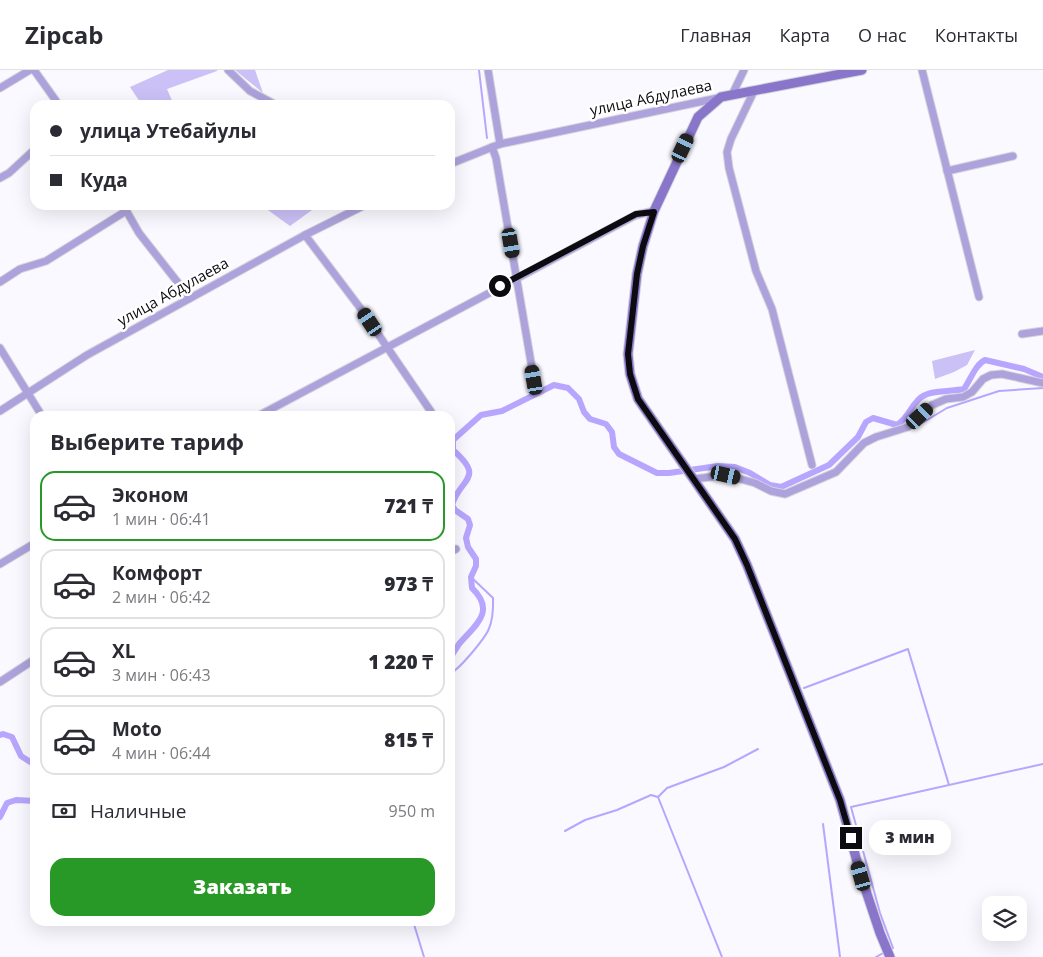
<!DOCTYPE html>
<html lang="ru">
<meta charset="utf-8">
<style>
:root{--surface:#fff;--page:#f2f2f3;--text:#2b2b33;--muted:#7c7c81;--line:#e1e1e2;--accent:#289826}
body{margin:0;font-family:"Open Sans",sans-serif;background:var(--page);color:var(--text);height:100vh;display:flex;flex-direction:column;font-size:19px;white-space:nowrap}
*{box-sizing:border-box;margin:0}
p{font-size:16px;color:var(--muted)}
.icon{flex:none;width:28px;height:28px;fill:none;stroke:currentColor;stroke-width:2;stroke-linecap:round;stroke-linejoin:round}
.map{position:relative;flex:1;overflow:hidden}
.drawer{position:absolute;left:30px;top:341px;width:425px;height:515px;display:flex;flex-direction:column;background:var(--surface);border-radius:15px;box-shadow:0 5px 20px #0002}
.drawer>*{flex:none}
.top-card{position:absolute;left:30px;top:30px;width:425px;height:110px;border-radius:15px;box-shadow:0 5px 20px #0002;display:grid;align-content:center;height:110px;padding:0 20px;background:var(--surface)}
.controls{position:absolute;left:982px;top:826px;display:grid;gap:10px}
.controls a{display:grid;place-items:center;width:45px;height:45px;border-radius:10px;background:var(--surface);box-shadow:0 5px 20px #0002;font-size:25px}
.end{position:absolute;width:22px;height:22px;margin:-11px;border:6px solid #0c0b10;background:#fff;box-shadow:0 0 0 2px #fff}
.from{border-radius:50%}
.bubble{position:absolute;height:35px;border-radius:15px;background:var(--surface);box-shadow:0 5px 20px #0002;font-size:16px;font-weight:800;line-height:35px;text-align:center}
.car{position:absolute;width:15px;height:30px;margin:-15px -8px;border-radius:6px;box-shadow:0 0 4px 1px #0007;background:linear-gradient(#222 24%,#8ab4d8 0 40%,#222 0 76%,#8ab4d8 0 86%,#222 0)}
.top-card b{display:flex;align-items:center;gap:18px;height:48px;font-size:19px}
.top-card b+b{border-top:1px solid var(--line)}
.top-card i{width:12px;height:12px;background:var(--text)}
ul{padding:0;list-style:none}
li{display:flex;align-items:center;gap:15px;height:70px;margin:0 10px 8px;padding:0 10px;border:2px solid var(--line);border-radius:15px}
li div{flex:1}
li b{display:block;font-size:19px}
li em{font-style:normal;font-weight:800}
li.selected{border-color:var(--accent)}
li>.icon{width:45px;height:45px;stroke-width:1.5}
h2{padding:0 20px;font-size:22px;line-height:60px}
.pay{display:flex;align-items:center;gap:12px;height:55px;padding:0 20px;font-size:19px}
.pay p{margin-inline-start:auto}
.primary-button{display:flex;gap:10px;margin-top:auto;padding:10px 20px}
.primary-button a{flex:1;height:58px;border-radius:15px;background:var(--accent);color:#fff;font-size:20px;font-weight:800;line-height:58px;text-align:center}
header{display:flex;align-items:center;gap:30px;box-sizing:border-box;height:70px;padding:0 25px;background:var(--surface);border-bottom:1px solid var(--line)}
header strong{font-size:24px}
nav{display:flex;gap:28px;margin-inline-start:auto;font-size:18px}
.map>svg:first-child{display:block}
</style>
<header>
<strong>Zipcab</strong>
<nav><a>Главная</a><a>Карта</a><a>О нас</a><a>Контакты</a></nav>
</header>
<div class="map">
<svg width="1043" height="887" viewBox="0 0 1043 887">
<rect width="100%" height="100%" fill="#f9f9ff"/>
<g fill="#cbc1f7">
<polygon points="168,0 217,0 217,1 167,19 174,35 142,35 130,17"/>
<polygon points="235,0 255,0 263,23"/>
<polygon points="261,135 319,135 290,156"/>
<polygon points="975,280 967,295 954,302 935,309 932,291"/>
</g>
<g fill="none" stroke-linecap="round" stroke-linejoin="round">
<g stroke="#b8a6fe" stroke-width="2">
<polyline points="479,0 487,68"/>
<polyline points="922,353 947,338 999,321 1043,318"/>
<path d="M450,604c8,-5 14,-12 20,-19 18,-21 24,-28 23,-57l-22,-21"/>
<polyline points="804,618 908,579 949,715"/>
<polyline points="658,727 667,718 724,697 758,679"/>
<polyline points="823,754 840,887"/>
<polyline points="565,761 585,750 617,740 651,725 658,727 722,887"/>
<polyline points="413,851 424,887"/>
<polyline points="890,880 893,878 880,843 851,737 1043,694"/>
<polyline points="876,887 885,882"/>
</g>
<g stroke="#b8a6fe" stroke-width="6">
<path d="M450,588c3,-5 6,-9 9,-14 15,-18 38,-32 13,-56l-1,-11 5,-11v-7l-8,-12 -2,-9 4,-13 -2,-6 -13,-9 -3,-5c8,-27 34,-26 1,-55v-10l28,-25 21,-4 52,-26 14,3 11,11 5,13 6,7 16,5 6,8 2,15 5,7 38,19h12l49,-7 17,1 15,6 20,12 11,2 48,-22 29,-28 8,-15 7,-4 24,7c12,-8 12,-16 21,-25 10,-11 32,-8 46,-11 7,-10 11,-24 21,-29l39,9 19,8"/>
<polyline points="0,665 3,664 12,667 21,686 35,695"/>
<polyline points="0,747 7,733 16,730 35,731"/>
</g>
<defs>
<g id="street">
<polyline points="34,0 59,35"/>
<polyline points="228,0 250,21 276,35"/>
<polyline points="488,0 500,74"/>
<polyline points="922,0 979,227"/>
<polyline points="0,18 30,0"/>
<polyline points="754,21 731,69 727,82 729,98 756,201 772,239 812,395"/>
<polyline points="732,25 744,0"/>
<polyline points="492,77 496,88 534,310"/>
<polyline points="450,94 500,74 718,28"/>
<polyline points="947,101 1013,86"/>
<polyline points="0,108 9,103 35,79"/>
<polyline points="123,135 139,163 190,228"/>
<polyline points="305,165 361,239 434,346"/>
<polyline points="0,212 20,199 46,191 126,141"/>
<polyline points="1022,264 1043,261"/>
<polyline points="0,278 42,346"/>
<polyline points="0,341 87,285 305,165 365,135"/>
<polyline points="258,346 636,145 654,141"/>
<polyline points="694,409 726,405 755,413 771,421 785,424 836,402 864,373 876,367 908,357 932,335 946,329 963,327 972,322 983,309 991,305 1002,304 1043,313"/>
<polyline points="450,482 456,479"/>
<polyline points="0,494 35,473"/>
<polyline points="0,612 35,589"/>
</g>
<polyline id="secondary" points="862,0 721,27 698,47 654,141 643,176 637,204 628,284 630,304 638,329 735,469 747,495 840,730 861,806 880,863 890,887"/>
</defs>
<use href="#street" stroke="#d3d3d9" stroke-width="9"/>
<use href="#secondary" stroke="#d3d3d9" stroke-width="11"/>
<use href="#street" stroke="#ada2dc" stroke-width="7"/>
<use href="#secondary" stroke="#8976ca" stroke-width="9"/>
</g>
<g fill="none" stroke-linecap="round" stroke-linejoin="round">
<polyline stroke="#0c0b10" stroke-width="6" points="500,216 636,144 654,142 643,176 637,204 628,284 630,304 638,329 735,469 747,495 840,730 851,768"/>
</g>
<g text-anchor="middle" stroke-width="5" stroke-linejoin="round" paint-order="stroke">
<g font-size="15" fill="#0c0b10" stroke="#fff">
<text transform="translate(651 28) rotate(-12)" y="5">улица Абдулаева</text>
<text transform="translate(173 222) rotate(-29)" y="5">улица Абдулаева</text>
</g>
</g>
</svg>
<div class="controls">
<a><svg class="icon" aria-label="layers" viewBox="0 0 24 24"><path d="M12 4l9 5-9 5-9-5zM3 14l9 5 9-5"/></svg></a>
</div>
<i class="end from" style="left:500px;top:216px"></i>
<i class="end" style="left:851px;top:768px"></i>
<div class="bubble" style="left:869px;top:750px;width:82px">3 мин</div>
<i class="car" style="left:683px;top:78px;rotate:25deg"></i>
<i class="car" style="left:511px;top:173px;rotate:170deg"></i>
<i class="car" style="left:370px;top:252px;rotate:326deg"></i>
<i class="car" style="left:534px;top:310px;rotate:350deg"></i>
<i class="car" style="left:920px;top:346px;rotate:47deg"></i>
<i class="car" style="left:726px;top:405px;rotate:103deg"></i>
<i class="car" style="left:861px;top:806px;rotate:344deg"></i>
<div class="top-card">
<b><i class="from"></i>улица Утебайулы</b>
<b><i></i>Куда</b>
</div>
<section class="drawer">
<h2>Выберите тариф</h2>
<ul>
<li class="selected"><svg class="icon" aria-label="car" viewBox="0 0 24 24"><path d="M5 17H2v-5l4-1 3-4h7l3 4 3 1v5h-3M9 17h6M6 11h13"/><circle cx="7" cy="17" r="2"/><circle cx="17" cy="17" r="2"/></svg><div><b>Эконом</b><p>1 мин · 06:41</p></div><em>721 ₸</em></li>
<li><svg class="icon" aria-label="car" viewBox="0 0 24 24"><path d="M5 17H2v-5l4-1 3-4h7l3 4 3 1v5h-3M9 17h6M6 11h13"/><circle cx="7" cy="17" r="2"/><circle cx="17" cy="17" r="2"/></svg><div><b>Комфорт</b><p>2 мин · 06:42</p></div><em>973 ₸</em></li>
<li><svg class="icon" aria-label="car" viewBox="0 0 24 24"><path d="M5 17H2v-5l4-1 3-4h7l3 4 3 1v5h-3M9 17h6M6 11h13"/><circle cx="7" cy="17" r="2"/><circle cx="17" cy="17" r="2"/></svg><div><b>XL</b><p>3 мин · 06:43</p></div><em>1 220 ₸</em></li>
<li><svg class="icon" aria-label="car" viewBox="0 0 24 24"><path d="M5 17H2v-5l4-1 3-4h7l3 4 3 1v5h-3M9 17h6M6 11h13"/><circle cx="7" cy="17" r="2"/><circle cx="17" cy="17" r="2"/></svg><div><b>Moto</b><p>4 мин · 06:44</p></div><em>815 ₸</em></li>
</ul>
<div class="pay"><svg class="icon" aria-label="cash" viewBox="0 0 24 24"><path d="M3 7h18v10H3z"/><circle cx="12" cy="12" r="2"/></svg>Наличные<p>950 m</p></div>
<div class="primary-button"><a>Заказать</a></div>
</section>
</div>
